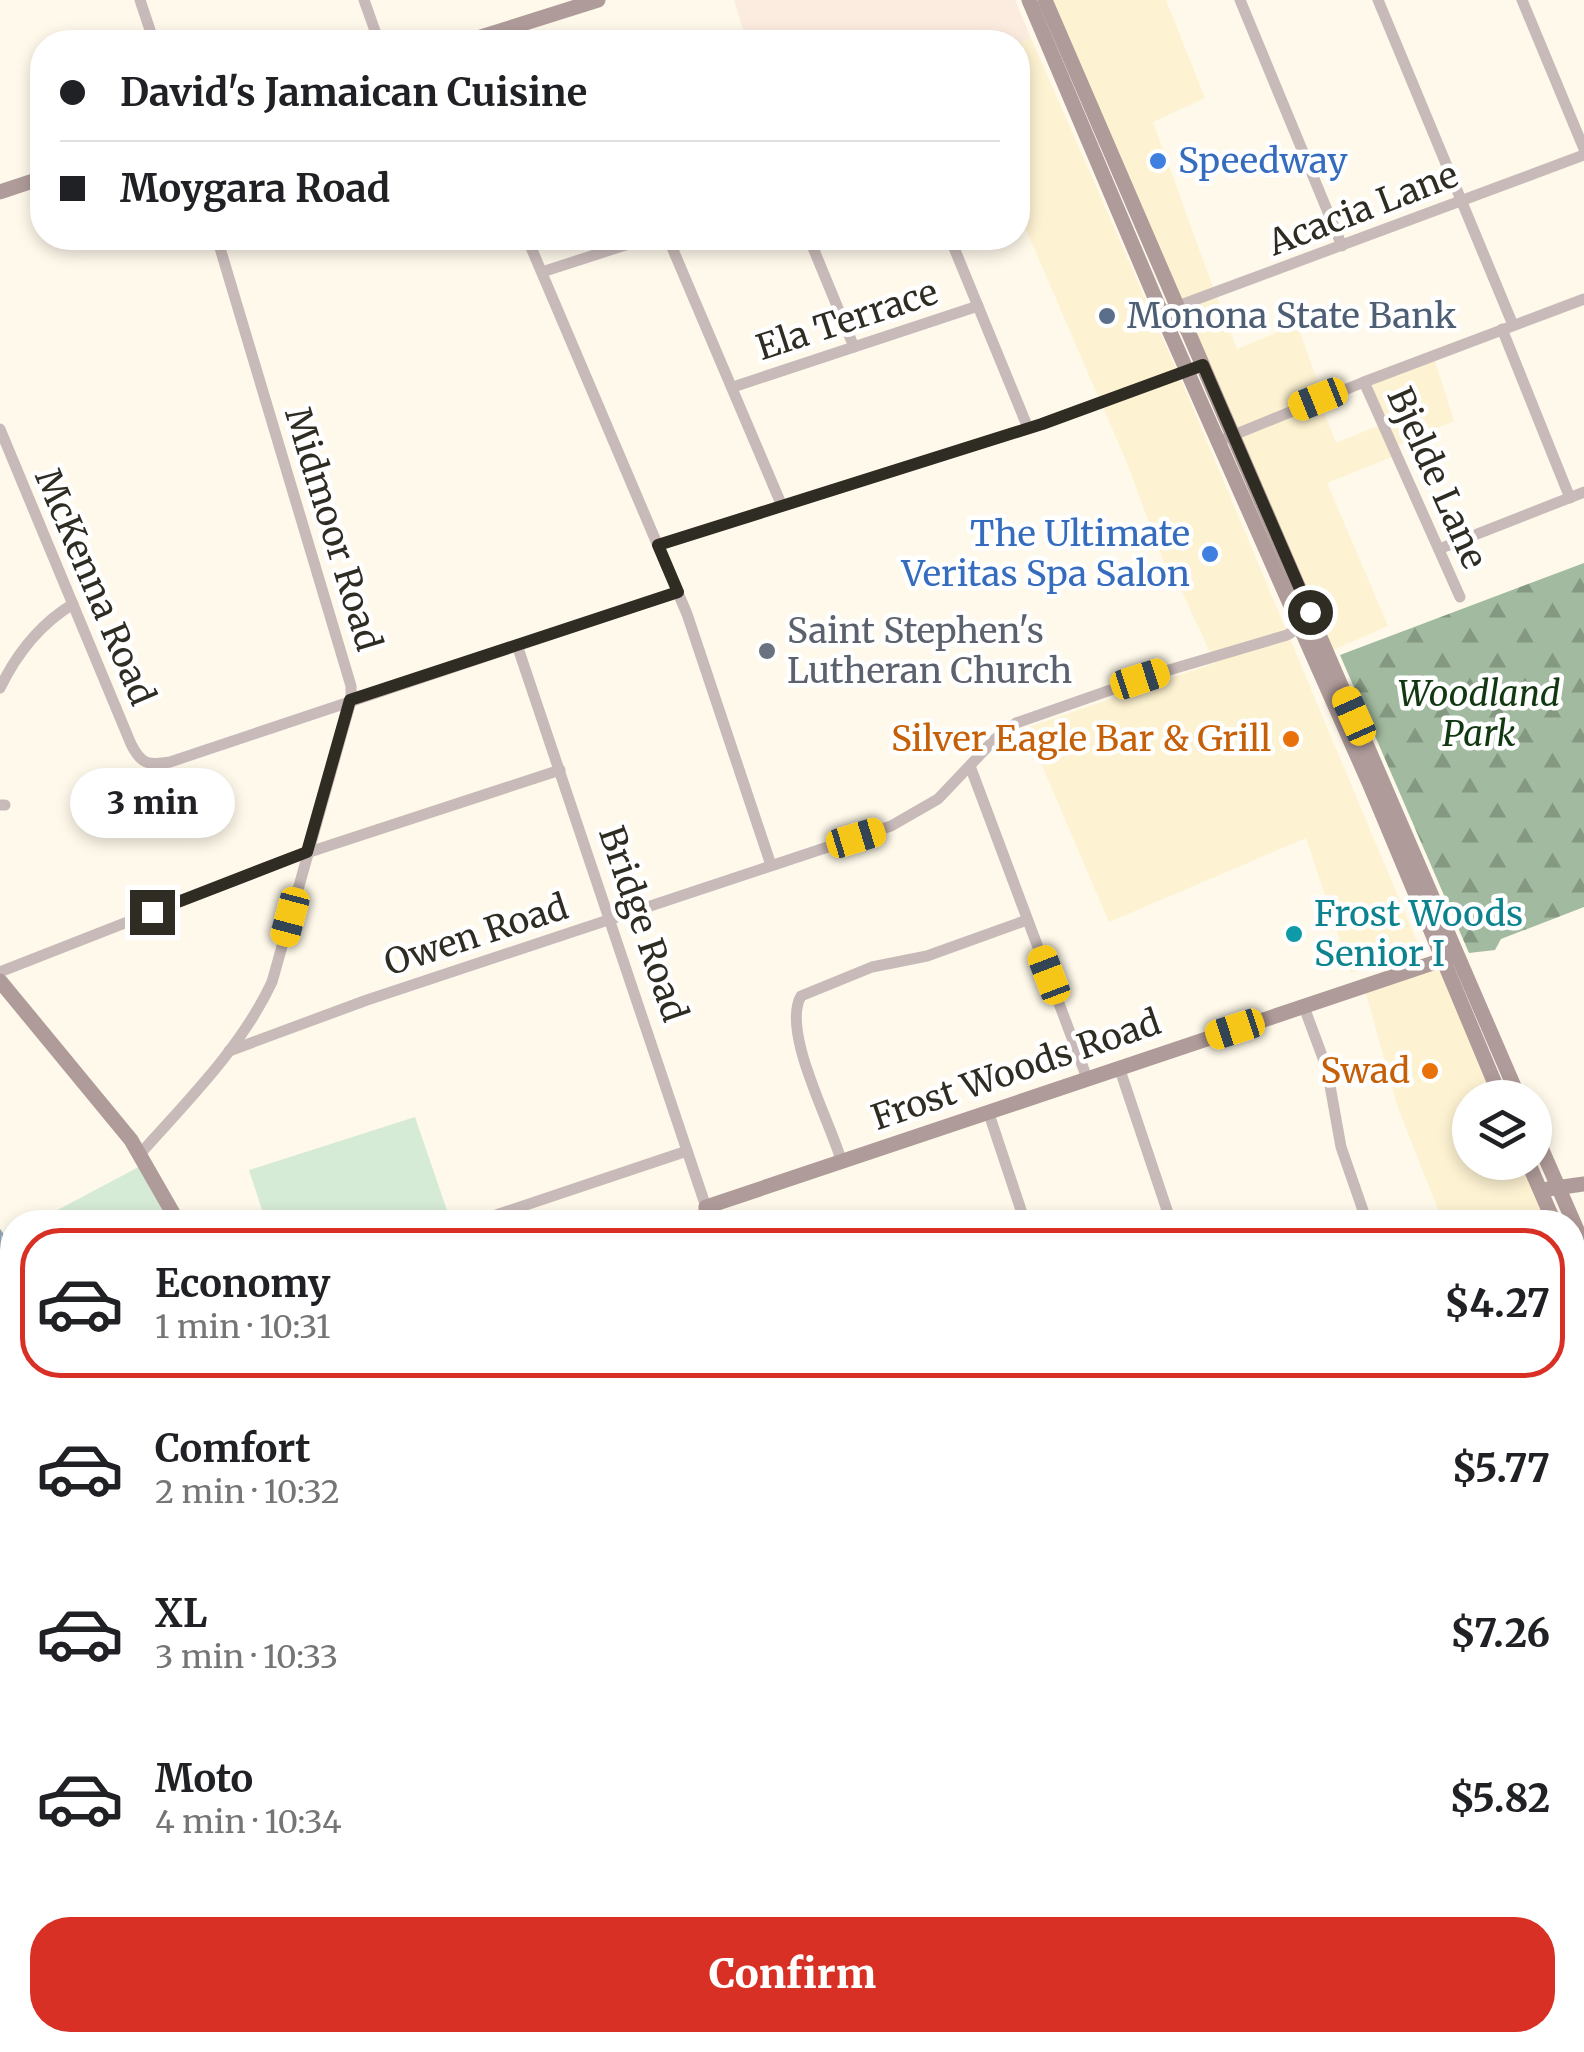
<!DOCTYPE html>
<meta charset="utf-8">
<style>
:root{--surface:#fff;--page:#f2f2f2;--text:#202124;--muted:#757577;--line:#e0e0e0;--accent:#d93025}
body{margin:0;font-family:Merriweather,serif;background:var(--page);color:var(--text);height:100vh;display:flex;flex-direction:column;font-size:38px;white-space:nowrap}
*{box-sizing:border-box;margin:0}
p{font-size:32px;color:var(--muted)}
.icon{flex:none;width:55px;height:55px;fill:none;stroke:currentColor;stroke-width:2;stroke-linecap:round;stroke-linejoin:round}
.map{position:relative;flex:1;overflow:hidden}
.sheet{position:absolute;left:0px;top:1210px;width:1585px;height:842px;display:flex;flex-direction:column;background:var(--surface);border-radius:40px 40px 0 0;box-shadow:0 5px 15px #0003}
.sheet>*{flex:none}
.guide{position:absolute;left:30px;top:30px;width:1000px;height:220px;border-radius:40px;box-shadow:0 5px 15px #0003;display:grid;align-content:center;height:220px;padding:0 30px;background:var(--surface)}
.tools{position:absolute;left:1452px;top:1080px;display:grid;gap:20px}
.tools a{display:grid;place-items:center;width:100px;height:100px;border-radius:50%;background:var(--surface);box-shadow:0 5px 15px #0003;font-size:50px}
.end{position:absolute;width:45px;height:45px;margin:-22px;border:12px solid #2f2c23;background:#fff;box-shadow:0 0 0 5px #fff}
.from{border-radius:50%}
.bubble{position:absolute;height:70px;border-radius:35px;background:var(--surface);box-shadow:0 5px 15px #0003;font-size:32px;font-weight:800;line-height:70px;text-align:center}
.car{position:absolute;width:30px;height:60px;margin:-30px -15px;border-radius:12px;box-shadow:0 0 8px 2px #0007;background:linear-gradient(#f5c518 24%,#345 0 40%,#f5c518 0 76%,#345 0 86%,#f5c518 0)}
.guide b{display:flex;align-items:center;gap:35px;height:95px;font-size:38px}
.guide b+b{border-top:2px solid var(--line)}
.guide i{width:25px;height:25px;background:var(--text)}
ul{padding:18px 0 0;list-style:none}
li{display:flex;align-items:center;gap:30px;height:150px;margin:0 20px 15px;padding:0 10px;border:5px solid transparent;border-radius:40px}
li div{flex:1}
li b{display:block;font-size:38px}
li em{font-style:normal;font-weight:800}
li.on{border-color:var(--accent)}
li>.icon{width:90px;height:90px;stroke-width:1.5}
.button{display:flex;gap:20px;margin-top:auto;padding:20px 30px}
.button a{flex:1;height:115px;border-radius:40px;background:var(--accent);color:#fff;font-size:40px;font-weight:800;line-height:115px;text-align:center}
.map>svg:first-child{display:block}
</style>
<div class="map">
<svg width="1584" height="2052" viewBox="0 0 1584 2052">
<defs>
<pattern id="forest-firs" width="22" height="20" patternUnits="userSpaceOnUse" patternTransform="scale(2.5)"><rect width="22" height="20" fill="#a2bba0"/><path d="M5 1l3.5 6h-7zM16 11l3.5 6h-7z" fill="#849882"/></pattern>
</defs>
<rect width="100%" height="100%" fill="#fef9ea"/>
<g fill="#fdf2d1">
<polygon points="1045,0 1166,0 1205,98 1153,122 1215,293 1237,349 1297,324 1323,397 1319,400 1336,443 1383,424 1364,382 1433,355 1454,421 1394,447 1397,455 1327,483 1388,626 1326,653"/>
<polygon points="1031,38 1187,394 1421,951 1351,973 1306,838 1109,922 1026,728 1215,663 1178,583 1172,584 1127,463 1018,211 1018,44"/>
<polygon points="1444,959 1501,1097 1470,1098 1470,1162 1528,1163 1554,1222 1443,1222 1397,1105 1364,986"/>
<polygon points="1572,1264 1584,1290 1584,1535 1572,1508"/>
</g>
<polygon fill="#fcece0" points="734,0 1015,0 1031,38 1018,44 747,42"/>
<polygon fill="url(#forest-firs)" points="1584,563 1584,907 1501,939 1495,950 1469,953 1340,655"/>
<g fill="#d6ebd5">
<polygon points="415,1117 451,1222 266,1222 249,1170"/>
<polygon points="146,1163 170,1214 154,1222 35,1222"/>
<polygon points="12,1849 12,2040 111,2040 91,2052 0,2052 0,1865"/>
</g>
<polygon fill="#c1dcf7" stroke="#95a7b7" stroke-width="2.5" points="0,1231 12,1249 12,1419 3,1435 12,1499 12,1849 0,1865"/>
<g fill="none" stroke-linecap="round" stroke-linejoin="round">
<g stroke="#c8bab9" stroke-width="11">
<polyline points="140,0 154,42"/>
<polyline points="364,0 379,42"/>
<polyline points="1240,0 1342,246"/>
<polyline points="1378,0 1513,325"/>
<polyline points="1522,0 1584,149"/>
<polyline points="527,238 687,614 771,865"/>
<polyline points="668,238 782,506"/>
<polyline points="809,238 854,347"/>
<polyline points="950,238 1028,428"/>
<polyline points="542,272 647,238"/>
<polyline points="1170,309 1584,155"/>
<polyline points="1502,329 1570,498"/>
<polyline points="1364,382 1460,597"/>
<polyline points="733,387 978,306"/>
<path d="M0,429l131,315c10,20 17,22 39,18l508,-170"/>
<polyline points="1219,441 1364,382 1584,299"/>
<polyline points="658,545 1042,424 1194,368"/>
<polyline points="1439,549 1584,492"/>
<polyline points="517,645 706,1207"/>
<path d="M0,688c17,-35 40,-64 73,-84"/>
<polyline points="970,766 1087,1078"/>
<polyline points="0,805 5,805"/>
<polyline points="0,972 288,859 560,770"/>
<polyline points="1304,1007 1327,1069 1341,1147 1367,1222"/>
<polyline points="229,1051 367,1000 891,826 938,799 995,739 1016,723 1159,673 1287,635 1306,624"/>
<polyline points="1119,1067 1171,1222"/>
<polyline points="988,1111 1025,1222"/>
<path d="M140,1154c48,-54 101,-106 132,-172l79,-281v-15l-134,-448"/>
<path d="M841,1160c-11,-39 -60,-129 -40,-164l71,-29 55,-11 100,-36"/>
<polyline points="475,1222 687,1151"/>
<polyline points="1572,1698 1584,1725"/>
<polyline points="1572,1823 1584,1818"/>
<polyline points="779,2040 800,2052"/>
<polyline points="1352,2040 1352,2052"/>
<polyline points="1132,2052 1134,2040"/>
</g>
<g stroke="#af9b9a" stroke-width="15">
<polyline points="1029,0 1161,312 1370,785 1501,1098"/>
<polyline points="1045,0 1519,1098"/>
<polyline points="465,42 598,0"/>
<polyline points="0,192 42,178"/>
<polyline points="0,981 131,1140 178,1222"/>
<polyline points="1535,1134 1584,1246"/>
<polyline points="1528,1162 1554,1222"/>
<polyline points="1548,1189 1584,1184"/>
<polyline points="706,1222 706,1207 1451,957"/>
<polyline points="1572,1264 1584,1290"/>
<polyline points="513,2052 525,2040"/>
</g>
</g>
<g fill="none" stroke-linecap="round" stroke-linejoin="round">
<polyline stroke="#2f2c23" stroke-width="12" points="152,912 307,852 350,700 678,592 658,545 1042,424 1203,365 1310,612"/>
</g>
<g fill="#3f7fe0" stroke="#fff" stroke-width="4">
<circle cx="1158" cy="161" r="10"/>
<circle cx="1210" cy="554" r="10"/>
</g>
<circle fill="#5c6f8a" stroke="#fff" stroke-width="4" cx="1107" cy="316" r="10"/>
<circle fill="#6b7280" stroke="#fff" stroke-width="4" cx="767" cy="651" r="10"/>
<g fill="#e8710a" stroke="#fff" stroke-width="4">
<circle cx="1291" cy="739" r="10"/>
<circle cx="1430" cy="1071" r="10"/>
</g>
<circle fill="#0f9aa8" stroke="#fff" stroke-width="4" cx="1294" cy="934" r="10"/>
<g text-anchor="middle" stroke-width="9" stroke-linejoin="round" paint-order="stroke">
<g font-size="35" fill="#366cbe" stroke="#fff" text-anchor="start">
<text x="1178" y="173">Speedway</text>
<text x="1190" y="546" text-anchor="end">The Ultimate<tspan x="1190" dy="40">Veritas Spa Salon</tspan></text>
</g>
<g font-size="35" fill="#2f2c23" stroke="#fff">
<text transform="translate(1363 209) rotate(-21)" y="12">Acacia Lane</text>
<text transform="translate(847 320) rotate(-18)" y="12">Ela Terrace</text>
<text transform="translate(1437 478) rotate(66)" y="12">Bjelde Lane</text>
<text transform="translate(333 529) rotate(73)" y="12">Midmoor Road</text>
<text transform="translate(95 587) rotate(67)" y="12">McKenna Road</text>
<text transform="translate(643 924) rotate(71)" y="12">Bridge Road</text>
<text transform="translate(476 935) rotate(-18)" y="12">Owen Road</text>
<text transform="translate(1016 1070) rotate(-19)" y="12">Frost Woods Road</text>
</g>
<g font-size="35" fill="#4e5e75" stroke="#fff" text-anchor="start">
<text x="1127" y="328">Monona State Bank</text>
</g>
<g font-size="35" fill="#5b616d" stroke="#fff" text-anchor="start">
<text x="787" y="643">Saint Stephen's<tspan x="787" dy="40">Lutheran Church</tspan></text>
</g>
<g font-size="35" font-style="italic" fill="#123812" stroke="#fff">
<text x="1479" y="706">Woodland<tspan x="1479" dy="40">Park</tspan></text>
</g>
<g font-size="35" fill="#c56008" stroke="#fff" text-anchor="end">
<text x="1271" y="751">Silver Eagle Bar &amp; Grill</text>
<text x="1410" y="1083">Swad</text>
</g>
<g font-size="35" fill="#0d838f" stroke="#fff" text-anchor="start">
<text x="1314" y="926">Frost Woods<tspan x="1314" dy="40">Senior I</tspan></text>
</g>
</g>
</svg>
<div class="tools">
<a><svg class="icon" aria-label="layers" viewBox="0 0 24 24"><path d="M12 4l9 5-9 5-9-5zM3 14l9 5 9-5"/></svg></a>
</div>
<i class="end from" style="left:1310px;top:612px"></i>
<i class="end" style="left:152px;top:912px"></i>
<div class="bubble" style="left:70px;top:768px;width:165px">3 min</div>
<i class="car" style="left:1318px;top:399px;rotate:248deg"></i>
<i class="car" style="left:1140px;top:679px;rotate:72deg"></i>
<i class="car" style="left:1354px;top:716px;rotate:336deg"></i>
<i class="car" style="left:856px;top:838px;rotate:73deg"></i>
<i class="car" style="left:290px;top:917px;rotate:195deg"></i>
<i class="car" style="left:1049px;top:975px;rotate:339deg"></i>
<i class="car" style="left:1235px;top:1029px;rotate:252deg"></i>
<div class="guide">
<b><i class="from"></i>David's Jamaican Cuisine</b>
<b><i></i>Moygara Road</b>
</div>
<section class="sheet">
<ul>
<li class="on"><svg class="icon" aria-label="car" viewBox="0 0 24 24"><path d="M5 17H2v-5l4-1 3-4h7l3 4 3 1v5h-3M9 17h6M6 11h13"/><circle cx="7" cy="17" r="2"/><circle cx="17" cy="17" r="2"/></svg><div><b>Economy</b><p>1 min · 10:31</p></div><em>$4.27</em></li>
<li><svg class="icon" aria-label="car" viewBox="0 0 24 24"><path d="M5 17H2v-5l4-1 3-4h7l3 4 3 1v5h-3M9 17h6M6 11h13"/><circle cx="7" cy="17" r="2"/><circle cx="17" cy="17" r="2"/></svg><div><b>Comfort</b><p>2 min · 10:32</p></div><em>$5.77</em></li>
<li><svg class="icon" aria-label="car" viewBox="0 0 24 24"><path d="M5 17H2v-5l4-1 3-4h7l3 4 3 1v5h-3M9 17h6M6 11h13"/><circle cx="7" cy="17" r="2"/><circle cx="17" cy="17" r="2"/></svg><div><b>XL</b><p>3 min · 10:33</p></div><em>$7.26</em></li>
<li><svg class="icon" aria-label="car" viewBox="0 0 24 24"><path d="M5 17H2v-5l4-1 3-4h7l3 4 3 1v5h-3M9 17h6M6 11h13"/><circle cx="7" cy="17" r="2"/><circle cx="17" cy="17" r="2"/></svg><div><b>Moto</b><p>4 min · 10:34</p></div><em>$5.82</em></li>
</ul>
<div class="button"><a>Confirm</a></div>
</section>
</div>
